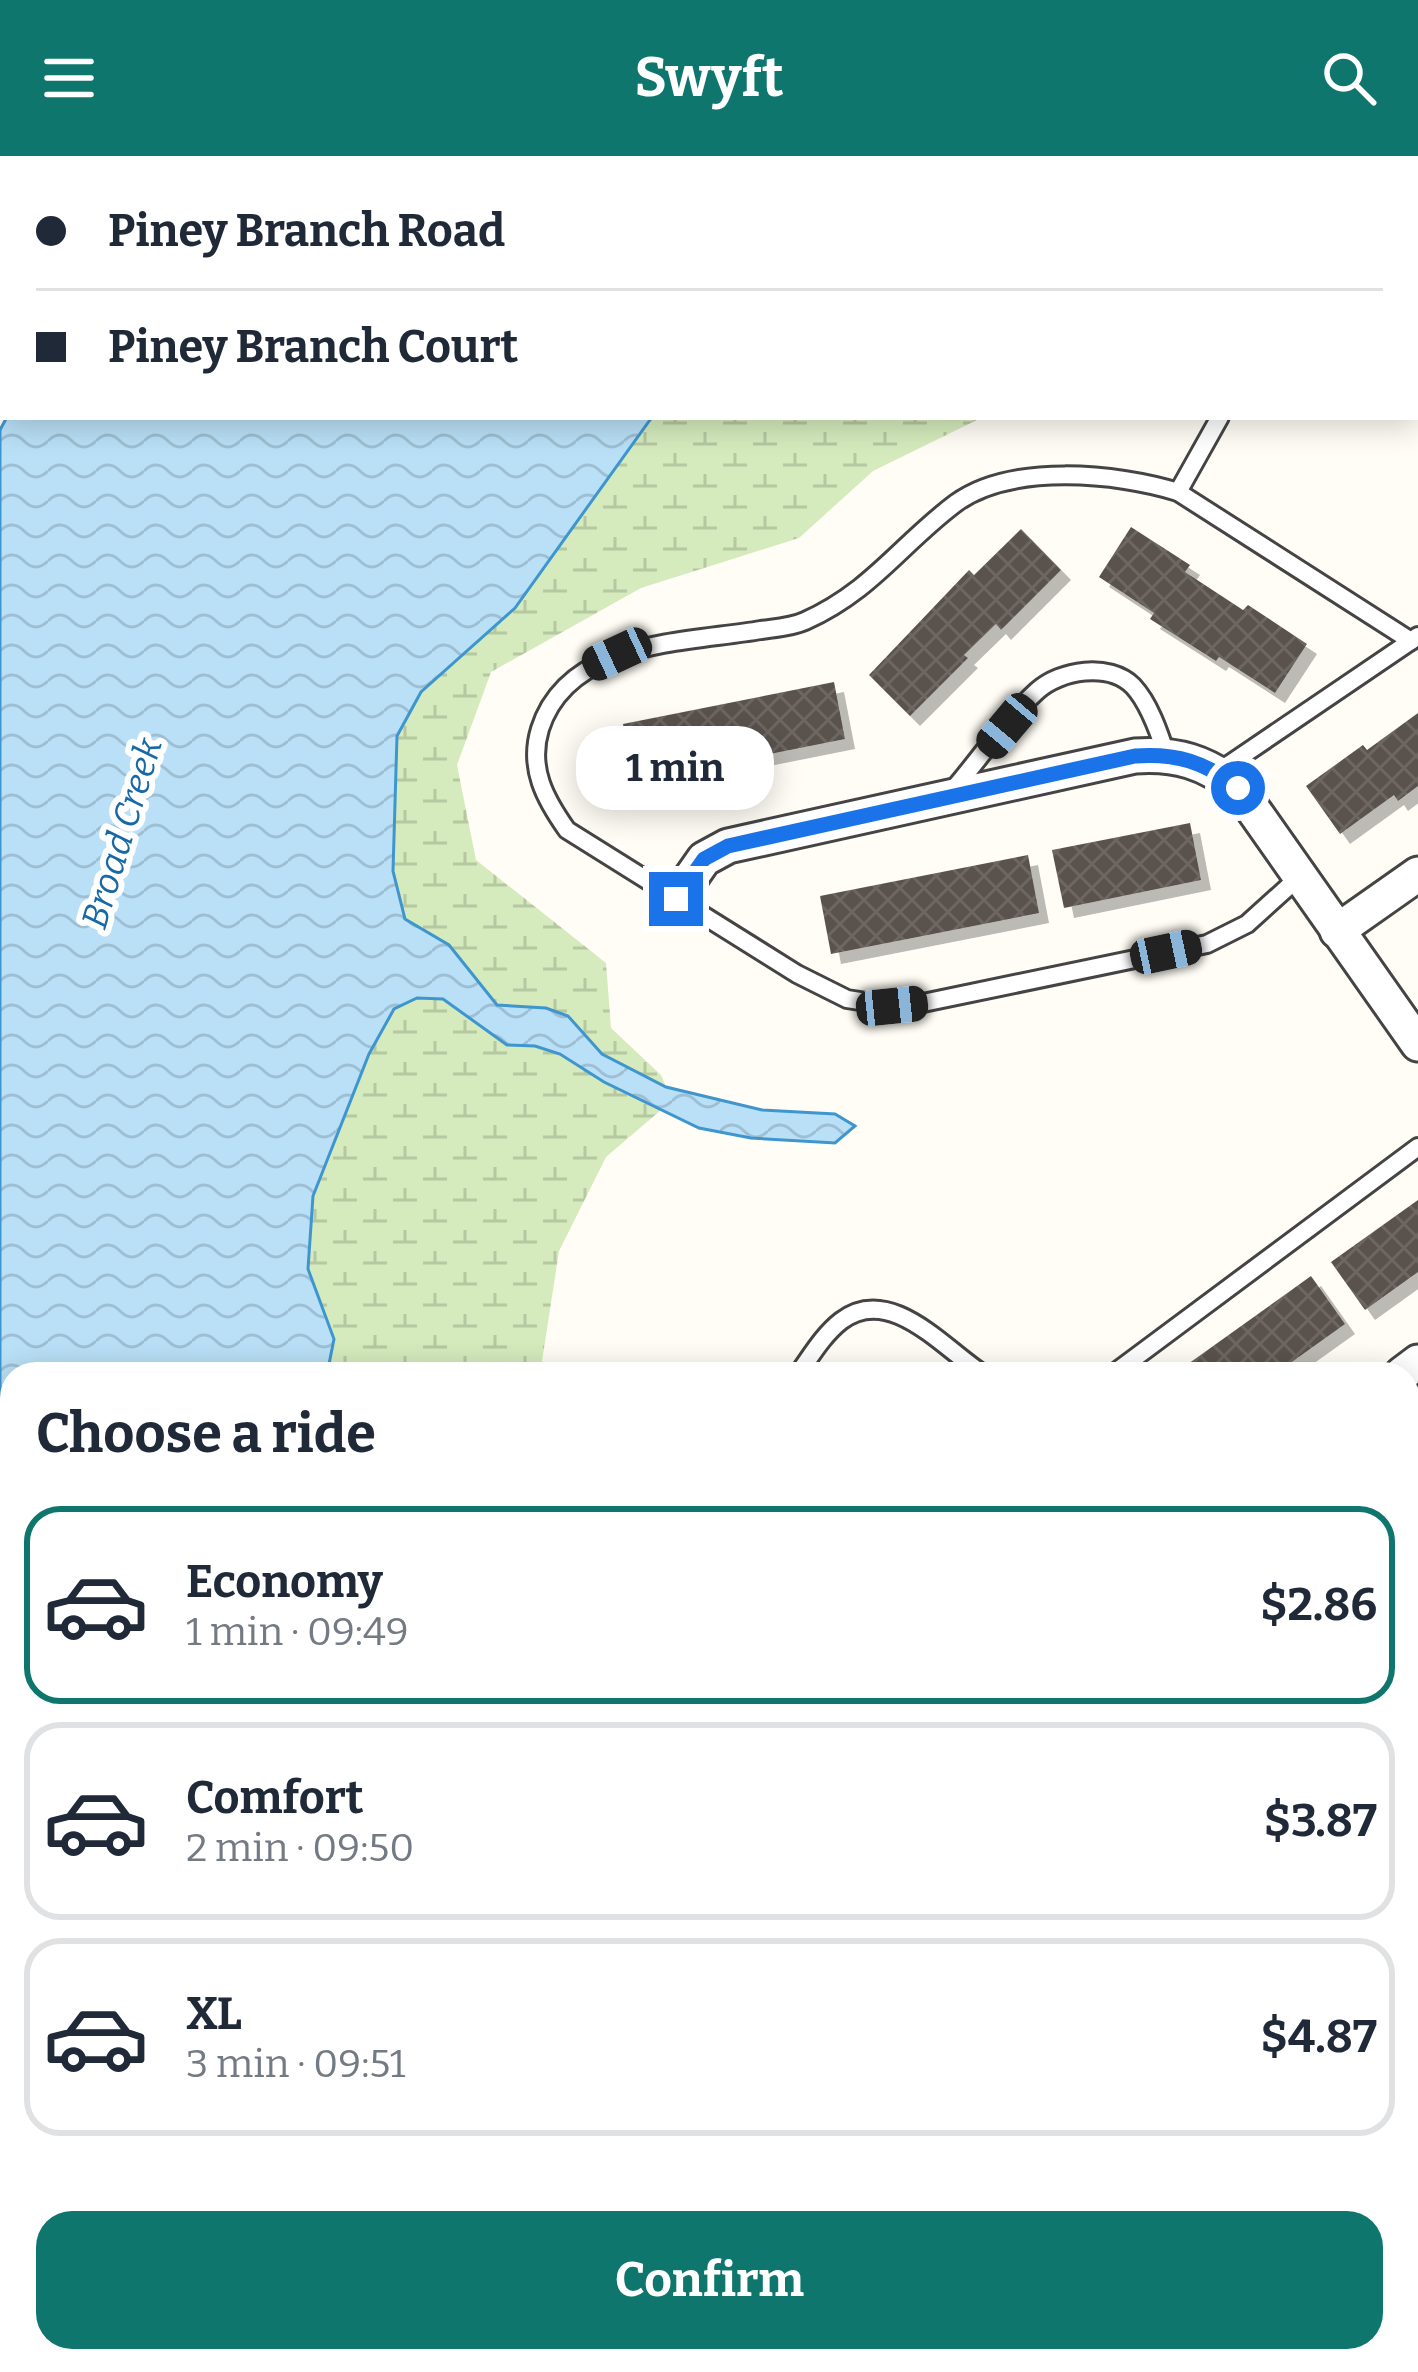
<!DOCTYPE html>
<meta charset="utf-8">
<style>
:root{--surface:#fff;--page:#f6f6f7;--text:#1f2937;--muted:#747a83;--line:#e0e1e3;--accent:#0f766e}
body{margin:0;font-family:Bitter,serif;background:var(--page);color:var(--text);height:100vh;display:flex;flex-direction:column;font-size:45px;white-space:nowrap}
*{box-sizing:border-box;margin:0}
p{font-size:39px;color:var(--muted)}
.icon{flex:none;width:66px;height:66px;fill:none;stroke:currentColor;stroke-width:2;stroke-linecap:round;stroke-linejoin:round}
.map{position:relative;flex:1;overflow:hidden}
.panel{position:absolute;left:0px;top:1206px;width:1419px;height:1011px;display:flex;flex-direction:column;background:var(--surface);border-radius:36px 36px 0 0;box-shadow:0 6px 30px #0003}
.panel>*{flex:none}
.guide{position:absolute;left:0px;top:0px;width:1419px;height:264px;box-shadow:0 6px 30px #0003;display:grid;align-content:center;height:264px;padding:0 36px;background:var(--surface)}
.end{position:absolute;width:54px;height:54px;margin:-27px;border:15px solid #1a73e8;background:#fff;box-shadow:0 0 0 6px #fff}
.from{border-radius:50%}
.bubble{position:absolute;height:84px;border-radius:36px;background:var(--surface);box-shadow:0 6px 30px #0003;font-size:39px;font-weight:700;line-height:84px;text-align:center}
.car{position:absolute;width:36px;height:72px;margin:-36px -18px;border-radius:15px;box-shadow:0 0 9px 3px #0007;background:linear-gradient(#222 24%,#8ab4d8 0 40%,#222 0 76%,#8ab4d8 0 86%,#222 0)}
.guide b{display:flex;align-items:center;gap:42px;height:114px;font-size:45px}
.guide b+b{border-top:3px solid var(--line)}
.guide i{width:30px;height:30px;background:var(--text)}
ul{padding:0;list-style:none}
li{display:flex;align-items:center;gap:36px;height:198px;margin:0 24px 18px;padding:0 12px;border:6px solid var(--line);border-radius:36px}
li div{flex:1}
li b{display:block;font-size:45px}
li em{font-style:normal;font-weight:700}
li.selected{border-color:var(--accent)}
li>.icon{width:108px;height:108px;stroke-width:1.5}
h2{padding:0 36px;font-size:54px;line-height:144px}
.action{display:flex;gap:24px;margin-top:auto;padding:24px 36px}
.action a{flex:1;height:138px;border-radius:36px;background:var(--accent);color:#fff;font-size:48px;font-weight:700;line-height:138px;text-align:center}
header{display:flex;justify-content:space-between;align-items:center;height:156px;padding:0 36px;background:var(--accent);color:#fff;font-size:54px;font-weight:700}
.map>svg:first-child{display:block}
</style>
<header><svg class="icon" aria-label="menu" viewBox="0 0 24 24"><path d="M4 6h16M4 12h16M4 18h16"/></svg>Swyft<svg class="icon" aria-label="search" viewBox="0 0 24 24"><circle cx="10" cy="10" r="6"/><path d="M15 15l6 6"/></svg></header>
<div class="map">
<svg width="1418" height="2216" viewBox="0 0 1418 2216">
<defs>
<pattern id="wetland-marsh" width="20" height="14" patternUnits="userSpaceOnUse" patternTransform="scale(3)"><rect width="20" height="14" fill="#d5ebbd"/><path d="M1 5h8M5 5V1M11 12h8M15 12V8" fill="none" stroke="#b6c8a1"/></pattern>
<pattern id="water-waves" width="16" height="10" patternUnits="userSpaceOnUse" patternTransform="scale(3)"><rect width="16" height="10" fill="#b9e0f7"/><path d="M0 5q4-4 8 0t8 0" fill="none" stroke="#9ebfd3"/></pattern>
<pattern id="building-cross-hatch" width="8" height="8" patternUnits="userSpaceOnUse" patternTransform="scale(3)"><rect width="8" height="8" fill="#5a524d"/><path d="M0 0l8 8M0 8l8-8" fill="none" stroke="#6d6662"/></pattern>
<filter id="shadow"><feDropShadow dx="10" dy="10" stdDeviation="0" flood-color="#0004"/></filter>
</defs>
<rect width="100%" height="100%" fill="#fffdf5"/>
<g fill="url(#wetland-marsh)">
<polygon points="652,261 965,261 977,264 873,315 799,382 641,432 491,516 457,609 476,704 606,807 611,872 661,919 666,931 602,898 568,860 546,852 497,849 449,789 405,763 393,715 397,580 421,536 515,452"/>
<polygon points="417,842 443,843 507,889 535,890 560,898 604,926 661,954 606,1001 559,1095 540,1218 327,1218 333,1183 308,1114 313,1040 369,898 394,853"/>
<polygon points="12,1943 12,2205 292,2205 272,2216 0,2216 0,1953"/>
</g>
<g fill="url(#water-waves)" stroke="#3f96cf" stroke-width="3">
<polygon points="178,0 1024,0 176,3"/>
<polygon points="7,261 652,261 515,452 421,536 397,580 393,715 405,763 449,789 497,849 546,852 568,860 602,898 666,931 762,954 835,958 855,970 835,987 751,982 699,972 604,926 560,898 535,890 507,889 443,843 417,842 394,853 369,898 313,1040 308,1113 334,1183 327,1218 12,1218 12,1943 0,1953 0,274"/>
</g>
<g fill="url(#building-cross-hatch)" filter="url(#shadow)">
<polygon points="1131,371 1190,409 1185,416 1243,454 1248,449 1307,488 1275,537 1219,501 1216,505 1150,463 1154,457 1099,421"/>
<polygon points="1021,373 1061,414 1001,474 996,468 964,499 968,502 910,560 869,519 969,414 974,419"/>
<polygon points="834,526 845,583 634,625 623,568"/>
<polygon points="1418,557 1418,630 1398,645 1394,639 1340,678 1306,630 1363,589 1367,594"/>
<polygon points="1190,667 1201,724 1064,752 1052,694"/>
<polygon points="1028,699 1039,757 831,798 820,740"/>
<polygon points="1418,1044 1418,1116 1365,1154 1331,1106"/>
<polygon points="1311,1120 1345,1168 1275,1218 1174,1218"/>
<polygon points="1407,1315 1418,1330 1418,1371 1407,1379"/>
<polygon points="1418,1530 1418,1601 1407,1609 1407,1537"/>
<polygon points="1407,1839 1417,1852 1411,1856 1418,1866 1418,1934 1407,1942"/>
<polygon points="1147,2205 1343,2205 1340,2210 1350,2216 1140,2216"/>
</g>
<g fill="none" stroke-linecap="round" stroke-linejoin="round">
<defs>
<g id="service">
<polyline points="1365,0 1367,3"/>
<polyline points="1416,29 1418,27"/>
<polyline points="1416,185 1418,183"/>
<polyline points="1178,336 1220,261"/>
<polyline points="1218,616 1411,485"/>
<path d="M951,636c28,-32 54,-72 86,-101 23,-21 72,-29 96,-5 16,17 26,46 33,68"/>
<path d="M1299,721l-52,47 -40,20 -284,59 -31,3 -45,-7 -50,-25 -230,-144c-22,-31 -39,-62 -27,-101 28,-89 145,-86 221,-99 14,-2 31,-3 44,-9 67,-30 96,-77 151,-118 55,-40 161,-30 222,-11l233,149 7,-5"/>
<path d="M798,1218c13,-18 25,-39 43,-53 49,-38 103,28 142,53"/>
<polyline points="1113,1218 1418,991"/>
<polyline points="1407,1458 1418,1450"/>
</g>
<g id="minor">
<path d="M676,743l28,-40 24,-13 407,-90c41,-3 71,6 103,32l180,256"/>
<polyline points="1337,775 1418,718"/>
<polyline points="1402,1218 1418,1206"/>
<polyline points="1407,1708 1418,1724"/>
<polyline points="1407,2020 1418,2021"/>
</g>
</defs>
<use href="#service" stroke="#444" stroke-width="22"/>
<use href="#minor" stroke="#444" stroke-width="39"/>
<use href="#service" stroke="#fff" stroke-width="16"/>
<use href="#minor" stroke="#fff" stroke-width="33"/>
</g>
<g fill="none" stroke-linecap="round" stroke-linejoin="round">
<path stroke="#1a73e8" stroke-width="15" d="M676,743l28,-40 24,-13 407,-90c41,-3 71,6 103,32"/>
</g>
<g text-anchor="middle" stroke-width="12" stroke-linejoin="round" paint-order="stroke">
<g font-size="36" font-style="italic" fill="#1768a6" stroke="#fff">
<text transform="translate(121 677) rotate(-73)" y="13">Broad Creek</text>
</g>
</g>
</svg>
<i class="end from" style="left:1238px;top:632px"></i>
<i class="end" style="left:676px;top:743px"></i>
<div class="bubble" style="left:576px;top:570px;width:198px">1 min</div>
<i class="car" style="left:617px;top:498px;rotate:245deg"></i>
<i class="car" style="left:1007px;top:570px;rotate:220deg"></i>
<i class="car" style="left:1166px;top:796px;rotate:78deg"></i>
<i class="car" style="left:892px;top:850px;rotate:84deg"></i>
<div class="guide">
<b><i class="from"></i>Piney Branch Road</b>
<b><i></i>Piney Branch Court</b>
</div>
<section class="panel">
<h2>Choose a ride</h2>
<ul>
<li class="selected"><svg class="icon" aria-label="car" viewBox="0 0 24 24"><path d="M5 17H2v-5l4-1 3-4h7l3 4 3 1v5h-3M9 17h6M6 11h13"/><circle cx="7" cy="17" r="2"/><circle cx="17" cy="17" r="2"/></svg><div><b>Economy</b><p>1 min · 09:49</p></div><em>$2.86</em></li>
<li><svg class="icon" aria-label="car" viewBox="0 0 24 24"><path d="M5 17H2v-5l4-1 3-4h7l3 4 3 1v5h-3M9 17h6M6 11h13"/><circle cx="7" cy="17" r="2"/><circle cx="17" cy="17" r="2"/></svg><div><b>Comfort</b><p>2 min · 09:50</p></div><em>$3.87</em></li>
<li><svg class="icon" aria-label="car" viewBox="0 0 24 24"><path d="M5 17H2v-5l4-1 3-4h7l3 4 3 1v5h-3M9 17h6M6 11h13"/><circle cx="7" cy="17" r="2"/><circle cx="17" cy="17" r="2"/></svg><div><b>XL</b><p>3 min · 09:51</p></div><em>$4.87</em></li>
</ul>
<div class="action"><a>Confirm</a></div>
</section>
</div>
